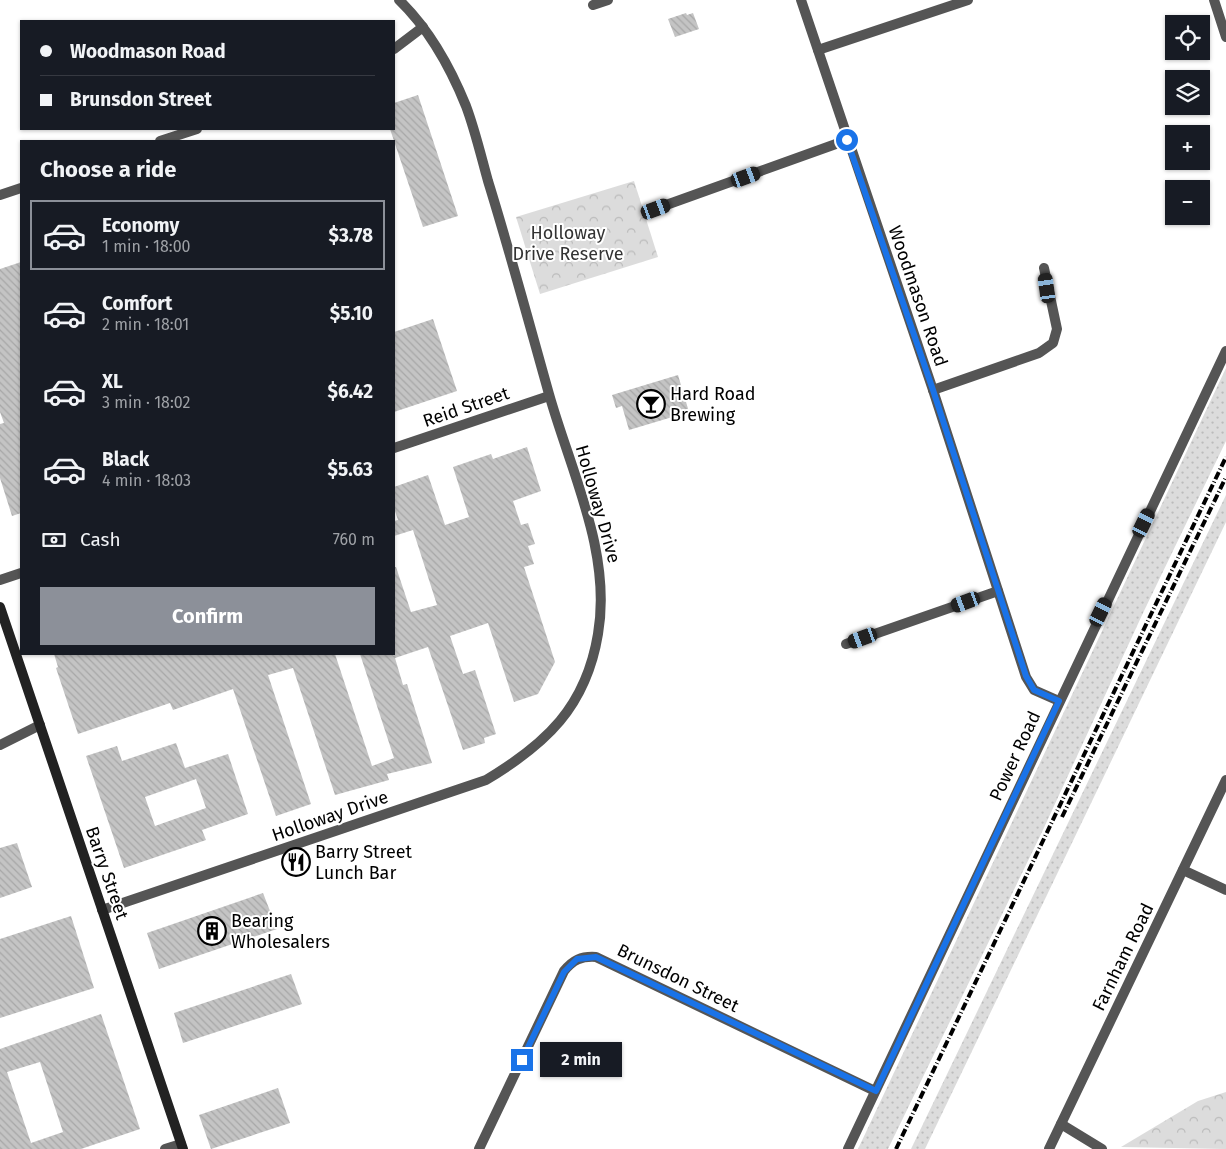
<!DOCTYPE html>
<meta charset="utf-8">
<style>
:root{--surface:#171b24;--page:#20242c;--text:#f1f3f6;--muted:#9ea1a6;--line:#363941;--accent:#8c9099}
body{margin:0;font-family:"Fira Sans",sans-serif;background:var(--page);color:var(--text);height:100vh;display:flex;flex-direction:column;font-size:19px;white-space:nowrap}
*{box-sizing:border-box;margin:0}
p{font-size:16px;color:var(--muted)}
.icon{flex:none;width:28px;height:28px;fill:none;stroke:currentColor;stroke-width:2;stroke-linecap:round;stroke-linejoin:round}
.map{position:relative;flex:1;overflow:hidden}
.sheet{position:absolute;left:20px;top:140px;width:375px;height:515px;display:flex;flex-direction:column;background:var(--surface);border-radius:0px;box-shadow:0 1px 4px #0004}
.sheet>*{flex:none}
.top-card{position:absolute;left:20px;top:20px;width:375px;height:110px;border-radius:0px;box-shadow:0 1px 4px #0004;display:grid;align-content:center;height:110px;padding:0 20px;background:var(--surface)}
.fabs{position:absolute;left:1165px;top:15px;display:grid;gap:10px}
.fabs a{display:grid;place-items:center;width:45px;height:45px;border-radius:0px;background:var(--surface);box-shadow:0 1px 4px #0004;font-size:25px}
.end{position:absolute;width:22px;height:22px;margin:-11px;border:6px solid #1a73e8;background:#fff;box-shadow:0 0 0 2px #fff}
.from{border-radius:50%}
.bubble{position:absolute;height:35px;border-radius:0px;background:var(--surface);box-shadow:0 1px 4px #0004;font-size:16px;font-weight:700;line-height:35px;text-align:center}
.car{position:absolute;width:15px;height:30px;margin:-15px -8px;border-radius:6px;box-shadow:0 0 4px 1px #0007;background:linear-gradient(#222 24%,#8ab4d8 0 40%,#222 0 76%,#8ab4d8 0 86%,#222 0)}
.top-card b{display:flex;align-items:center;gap:18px;height:48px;font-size:19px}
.top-card b+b{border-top:1px solid var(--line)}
.top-card i{width:12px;height:12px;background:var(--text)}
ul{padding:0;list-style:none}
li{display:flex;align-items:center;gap:15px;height:70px;margin:0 10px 8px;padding:0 10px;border:2px solid transparent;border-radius:0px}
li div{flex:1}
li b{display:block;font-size:19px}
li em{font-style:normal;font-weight:700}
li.current{border-color:var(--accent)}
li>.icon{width:45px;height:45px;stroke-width:1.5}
h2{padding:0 20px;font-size:22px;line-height:60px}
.pay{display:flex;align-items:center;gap:12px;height:55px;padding:0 20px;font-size:19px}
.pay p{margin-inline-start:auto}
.cta{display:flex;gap:10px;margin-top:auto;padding:10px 20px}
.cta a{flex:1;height:58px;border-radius:0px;background:var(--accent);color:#fff;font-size:20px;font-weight:700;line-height:58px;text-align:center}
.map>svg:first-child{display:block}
</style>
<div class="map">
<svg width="1226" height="1149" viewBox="0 0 1226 1149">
<defs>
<pattern id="grass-dots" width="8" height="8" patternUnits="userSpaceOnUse" patternTransform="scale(1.25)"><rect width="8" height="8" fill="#dcdcdc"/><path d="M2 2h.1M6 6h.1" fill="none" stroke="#bbb" stroke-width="1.8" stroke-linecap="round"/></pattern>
<pattern id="park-crowns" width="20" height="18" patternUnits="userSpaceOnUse" patternTransform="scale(1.25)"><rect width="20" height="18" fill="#dcdcdc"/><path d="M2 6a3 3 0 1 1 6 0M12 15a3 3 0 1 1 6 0" fill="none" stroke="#bbb"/></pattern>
<pattern id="building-back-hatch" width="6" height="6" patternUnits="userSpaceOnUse" patternTransform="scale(1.25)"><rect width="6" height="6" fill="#c4c4c4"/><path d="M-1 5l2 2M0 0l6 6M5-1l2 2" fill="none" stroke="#a7a7a7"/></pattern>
</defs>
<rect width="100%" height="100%" fill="#fff"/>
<g fill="url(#grass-dots)">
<polygon points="1226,368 1226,441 1143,613 1042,832 888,1149 858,1149"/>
<polygon points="1226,495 1226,522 925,1149 911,1149"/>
</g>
<g fill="url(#park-crowns)">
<polygon points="634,181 658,257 540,294 516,217"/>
<polygon points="1226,1092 1226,1149 1121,1147 1198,1101"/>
</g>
<g fill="url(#building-back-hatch)" fill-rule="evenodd">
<polygon points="686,13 687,15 693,13 699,29 675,37 668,19"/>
<polygon points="418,95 458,216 423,227 390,129 394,129 394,103"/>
<polygon points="21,262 21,513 12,516 0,478 0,424 4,423 0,412 0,269"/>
<polygon points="433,319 457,391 394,412 394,332"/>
<polygon points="678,375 689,412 629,430 622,406 616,408 612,395"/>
<polygon points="527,447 541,491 513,501 521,525 528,523 535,544 528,546 534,564 524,567 555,662 538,694 514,702 488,623 450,636 463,674 475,670 496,734 484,738 485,743 463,750 428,647 395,658 403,685 407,684 432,763 387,774 389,780 335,795 293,668 268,675 311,804 276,816 233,689 173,710 170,703 78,734 56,668 58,667 54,654 335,654 372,766 394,758 360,654 393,654 394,656 394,567 396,567 411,612 437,605 413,530 394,536 394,521 398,520 394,508 394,487 428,475 445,525 469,517 453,467 491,454 493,459"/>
<path d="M176,743l9,25 43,-14 20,60 -46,16 4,10 -82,28 -38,-112 31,-10 5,15zM196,779l10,29 -51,18 -10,-29z"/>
<polygon points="17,843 32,887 0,898 0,848"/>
<polygon points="263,893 277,929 159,969 147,933"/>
<polygon points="71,916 94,988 0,1018 0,939"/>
<polygon points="291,974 302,1004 183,1043 174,1013"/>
<path d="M101,1014l39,115 -59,20h-81v-100zM40,1062l23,70 -32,11 -24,-71z"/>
<polygon points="278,1088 290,1123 211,1149 199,1115"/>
</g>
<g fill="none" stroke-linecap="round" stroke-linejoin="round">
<g stroke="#555" stroke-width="10">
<polyline points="801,0 933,390 1026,677 1034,690 1059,701"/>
<polyline points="1214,0 1226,37"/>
<polyline points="593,5 608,0"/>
<polyline points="394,49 423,27"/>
<polyline points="818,50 968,0"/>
<polyline points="160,141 197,129"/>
<polyline points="0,195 21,188"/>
<polyline points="655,209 847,140"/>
<polyline points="933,390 1039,353 1053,343 1057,329 1044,268"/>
<polyline points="394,448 549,396"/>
<polyline points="0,580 21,573"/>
<polyline points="846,644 998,591"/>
<polyline points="0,745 40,725"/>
<polyline points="1183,870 1226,890"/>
<path d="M102,910l384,-130c60,-36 100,-73 112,-146 14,-81 -27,-162 -49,-240 -20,-71 -39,-142 -61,-213 -7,-25 -13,-51 -22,-75 -15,-37 -38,-78 -67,-106"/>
<polyline points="1061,1124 1102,1149"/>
<polyline points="165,1149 181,1144"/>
<path d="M479,1149l85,-178c9,-11 17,-15 32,-14l279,134"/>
<polyline points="848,1149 1226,351"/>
<polyline points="1049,1149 1226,780"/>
</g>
<polyline stroke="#222" stroke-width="10" points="0,607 183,1149"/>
<g stroke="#000" stroke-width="4" stroke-dasharray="8 2.5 1 2.5" stroke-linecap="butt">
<polyline points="1062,817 1226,477"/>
<polyline points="896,1149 1226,457"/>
</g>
</g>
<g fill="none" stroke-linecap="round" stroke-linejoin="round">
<polyline stroke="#1a73e8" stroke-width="6" points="522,1060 564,972 577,959 596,957 876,1091 1059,701 1034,690 1026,676 933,390 847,140"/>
</g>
<defs>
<symbol id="bar-ring" viewBox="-11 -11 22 22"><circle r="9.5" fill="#fff" stroke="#000" stroke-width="1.5"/><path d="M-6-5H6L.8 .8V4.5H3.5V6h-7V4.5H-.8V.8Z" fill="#000"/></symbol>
<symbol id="restaurant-ring" viewBox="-11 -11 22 22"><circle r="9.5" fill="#fff" stroke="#000" stroke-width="1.5"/><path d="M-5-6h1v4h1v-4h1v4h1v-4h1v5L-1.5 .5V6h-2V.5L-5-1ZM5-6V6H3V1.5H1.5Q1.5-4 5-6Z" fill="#000"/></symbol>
<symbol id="building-ring" viewBox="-11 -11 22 22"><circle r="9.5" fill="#fff" stroke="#000" stroke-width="1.5"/><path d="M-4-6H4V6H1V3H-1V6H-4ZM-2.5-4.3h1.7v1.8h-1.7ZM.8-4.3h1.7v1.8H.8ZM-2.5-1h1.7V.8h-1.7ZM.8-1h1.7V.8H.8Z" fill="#000"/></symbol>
</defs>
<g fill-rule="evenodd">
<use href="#bar-ring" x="635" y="388" width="32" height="32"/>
<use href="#restaurant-ring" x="280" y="846" width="32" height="32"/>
<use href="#building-ring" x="196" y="915" width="32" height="32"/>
</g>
<g text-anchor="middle" stroke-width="4" stroke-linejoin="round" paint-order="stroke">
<g font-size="18" fill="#333" stroke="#fff">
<text x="568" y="239">Holloway<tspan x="568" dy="21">Drive Reserve</tspan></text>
</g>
<g font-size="18" fill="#000" stroke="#fff">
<text transform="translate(918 296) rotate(71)" y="6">Woodmason Road</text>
<text transform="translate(466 407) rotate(-19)" y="6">Reid Street</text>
<text transform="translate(598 504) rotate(74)" y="6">Holloway Drive</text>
<text transform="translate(1015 756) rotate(-65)" y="6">Power Road</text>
<text transform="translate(330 816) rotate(-19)" y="6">Holloway Drive</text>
<text transform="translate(107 873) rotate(71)" y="6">Barry Street</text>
<text transform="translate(1123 957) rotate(-64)" y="6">Farnham Road</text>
<text transform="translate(678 978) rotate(26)" y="6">Brunsdon Street</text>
</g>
<g font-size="18" fill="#000" stroke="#fff" text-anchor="start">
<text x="670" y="400">Hard Road<tspan x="670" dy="21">Brewing</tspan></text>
<text x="315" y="858">Barry Street<tspan x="315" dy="21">Lunch Bar</tspan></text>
<text x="231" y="927">Bearing<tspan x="231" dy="21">Wholesalers</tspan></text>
</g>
</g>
</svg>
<div class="fabs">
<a><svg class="icon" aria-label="locate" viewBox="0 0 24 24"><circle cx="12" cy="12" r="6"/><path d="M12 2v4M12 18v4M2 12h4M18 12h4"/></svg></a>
<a><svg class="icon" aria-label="layers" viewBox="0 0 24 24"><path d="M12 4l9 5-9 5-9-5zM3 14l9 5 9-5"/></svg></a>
<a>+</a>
<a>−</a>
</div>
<i class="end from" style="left:847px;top:140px"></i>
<i class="end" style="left:522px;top:1060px"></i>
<div class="bubble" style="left:540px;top:1042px;width:82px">2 min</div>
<i class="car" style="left:746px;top:177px;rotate:70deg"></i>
<i class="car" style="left:656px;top:209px;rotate:70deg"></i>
<i class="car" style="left:1047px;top:288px;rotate:352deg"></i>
<i class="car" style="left:1144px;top:523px;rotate:26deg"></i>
<i class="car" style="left:966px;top:602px;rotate:250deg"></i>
<i class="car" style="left:1101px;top:612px;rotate:26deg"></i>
<i class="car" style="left:863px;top:638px;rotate:250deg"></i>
<div class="top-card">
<b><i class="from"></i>Woodmason Road</b>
<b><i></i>Brunsdon Street</b>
</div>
<section class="sheet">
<h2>Choose a ride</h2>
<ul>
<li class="current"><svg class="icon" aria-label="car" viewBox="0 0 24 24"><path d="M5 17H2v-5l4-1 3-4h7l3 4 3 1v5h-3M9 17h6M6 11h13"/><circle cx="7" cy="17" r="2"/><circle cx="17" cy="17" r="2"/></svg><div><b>Economy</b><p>1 min · 18:00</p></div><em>$3.78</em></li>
<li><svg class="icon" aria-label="car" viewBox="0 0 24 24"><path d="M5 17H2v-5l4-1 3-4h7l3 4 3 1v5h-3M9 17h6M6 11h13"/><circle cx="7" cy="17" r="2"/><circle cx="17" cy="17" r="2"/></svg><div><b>Comfort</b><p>2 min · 18:01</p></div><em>$5.10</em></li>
<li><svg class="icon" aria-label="car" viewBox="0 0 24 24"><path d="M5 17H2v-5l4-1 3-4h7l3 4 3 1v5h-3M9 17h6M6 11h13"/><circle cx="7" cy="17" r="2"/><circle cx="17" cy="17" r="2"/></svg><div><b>XL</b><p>3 min · 18:02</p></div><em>$6.42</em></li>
<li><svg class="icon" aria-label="car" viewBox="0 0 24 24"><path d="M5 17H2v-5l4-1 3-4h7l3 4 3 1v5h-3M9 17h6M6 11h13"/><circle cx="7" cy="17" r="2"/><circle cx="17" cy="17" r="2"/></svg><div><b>Black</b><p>4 min · 18:03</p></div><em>$5.63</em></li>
</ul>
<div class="pay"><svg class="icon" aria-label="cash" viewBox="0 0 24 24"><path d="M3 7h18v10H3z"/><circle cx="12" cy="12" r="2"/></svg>Cash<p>760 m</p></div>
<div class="cta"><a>Confirm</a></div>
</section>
</div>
